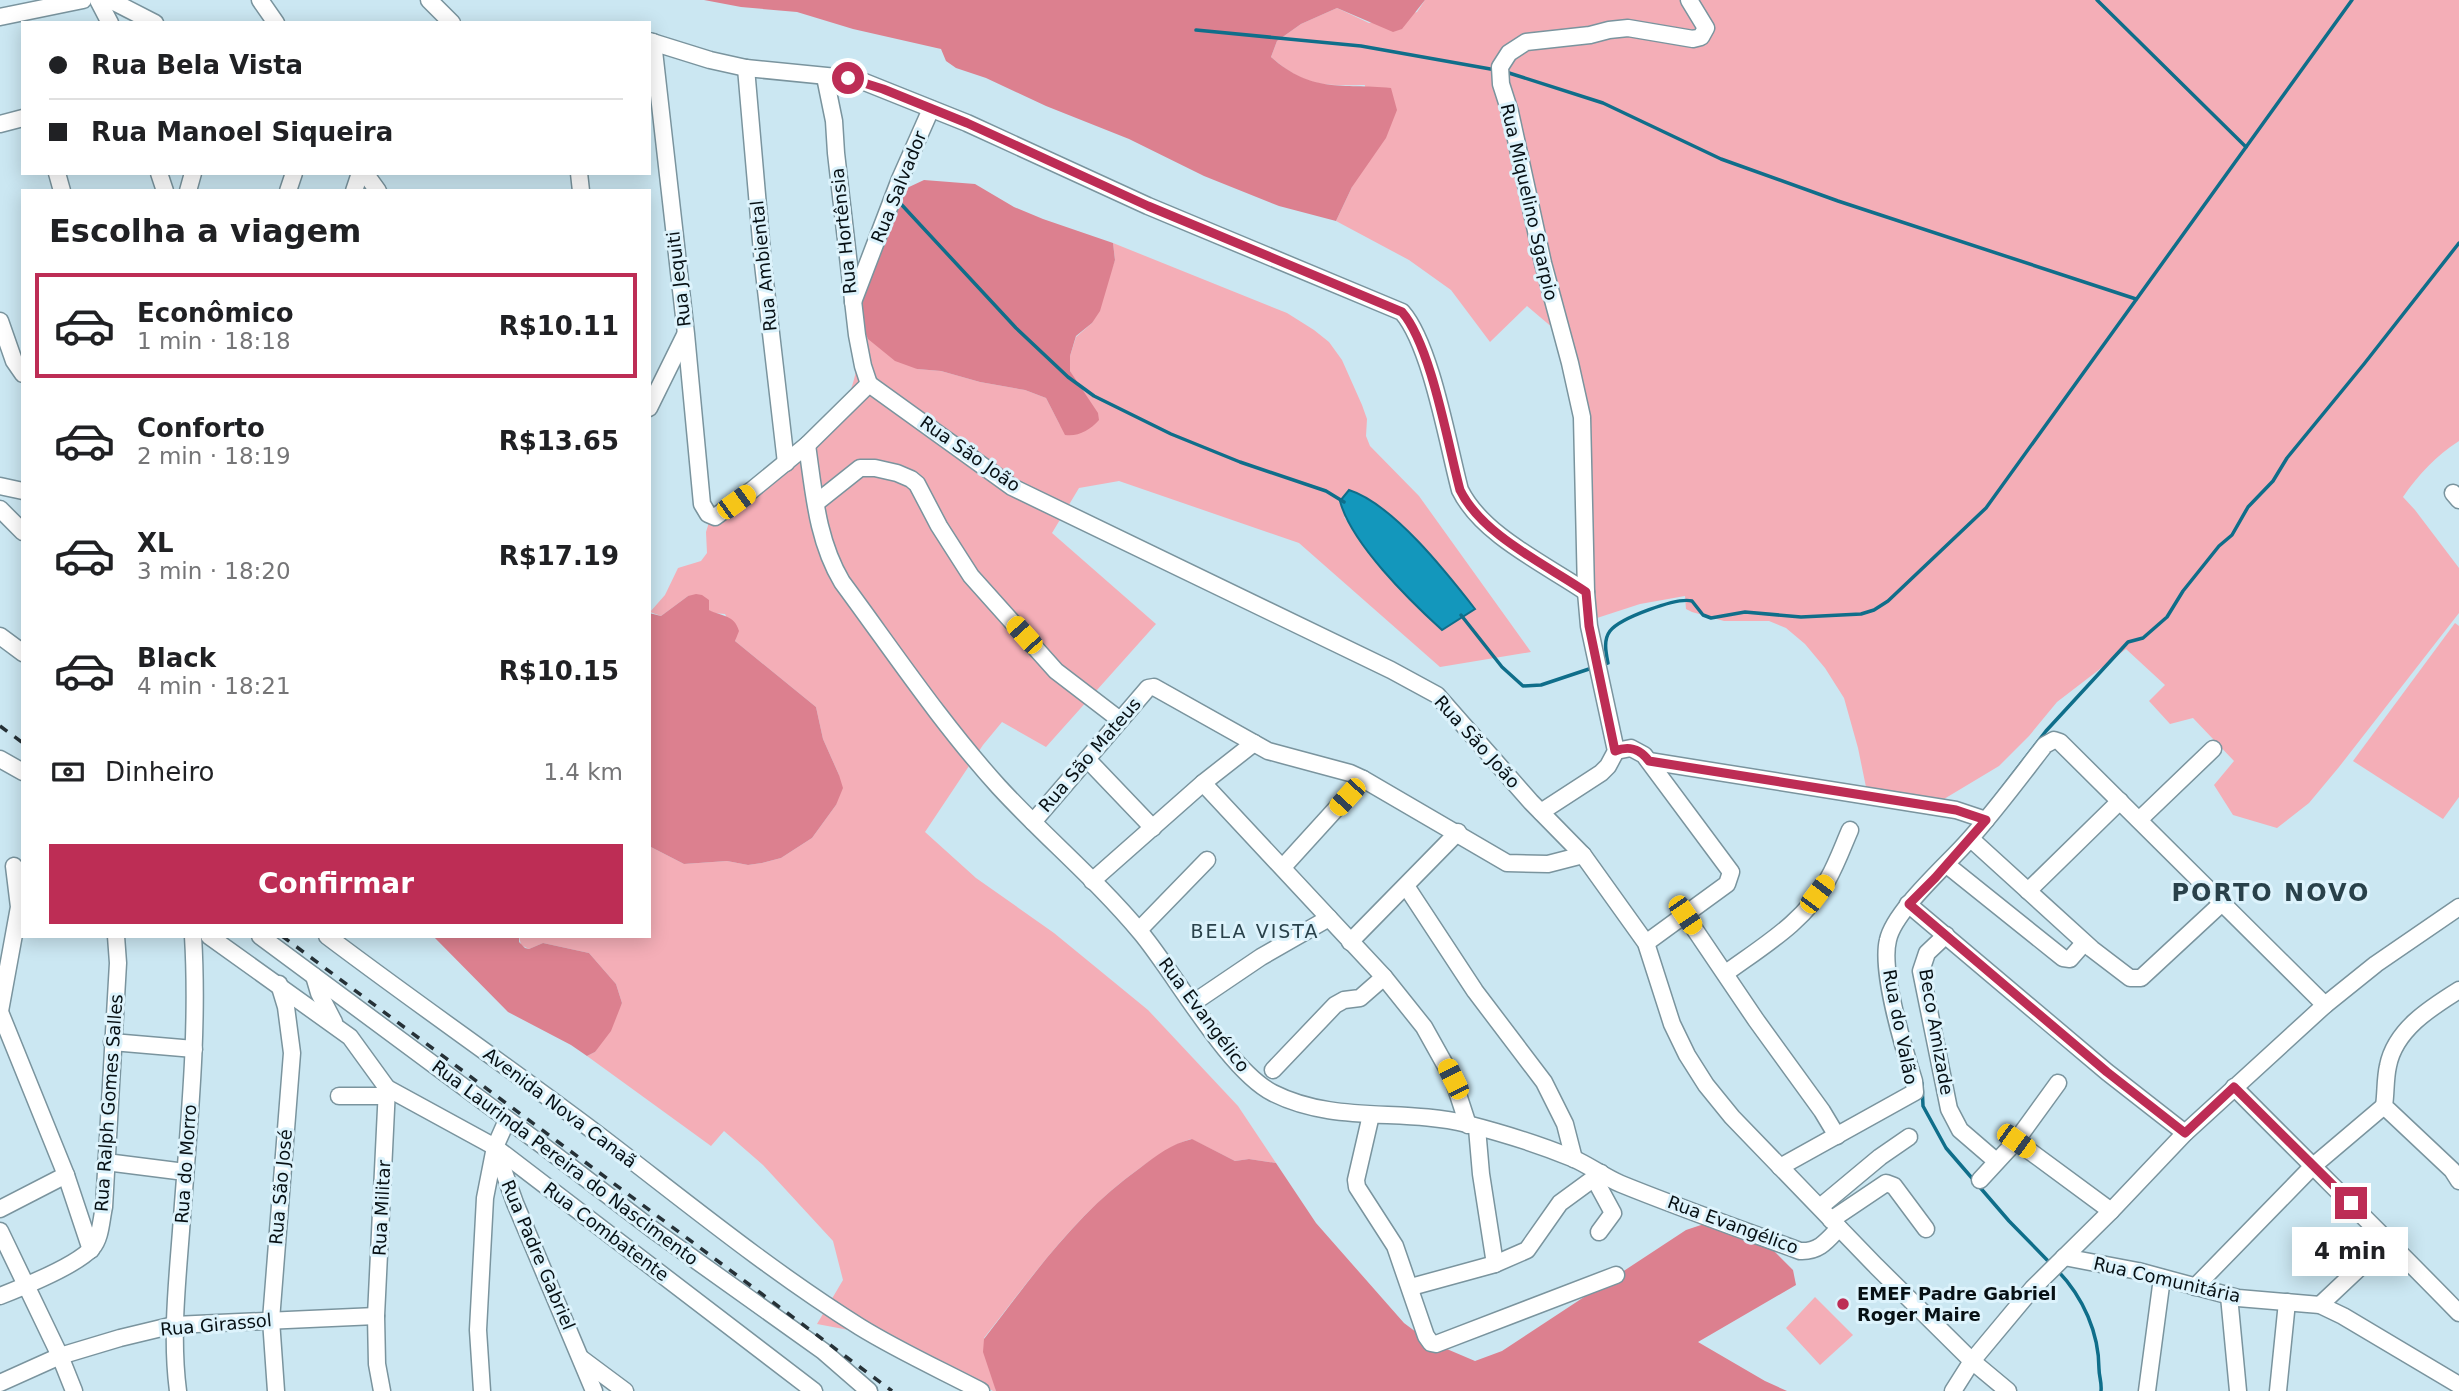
<!DOCTYPE html>
<html lang="pt">
<meta charset="utf-8">
<style>
:root{--surface:#fff;--page:#f2f2f2;--text:#202124;--muted:#757577;--line:#e0e0e0;--accent:#bd2d55}
body{margin:0;font-family:"DejaVu Sans",sans-serif;background:var(--page);color:var(--text);height:100vh;display:flex;flex-direction:column;font-size:26px;white-space:nowrap}
*{box-sizing:border-box;margin:0}
p{font-size:23px;color:var(--muted)}
.icon{flex:none;width:38px;height:38px;fill:none;stroke:currentColor;stroke-width:2;stroke-linecap:round;stroke-linejoin:round}
.map{position:relative;flex:1;overflow:hidden}
.drawer{position:absolute;left:21px;top:189px;width:630px;height:749px;display:flex;flex-direction:column;background:var(--surface);border-radius:0px;box-shadow:0 4px 18px #0003}
.drawer>*{flex:none}
.hud{position:absolute;left:21px;top:21px;width:630px;height:154px;border-radius:0px;box-shadow:0 4px 18px #0003;display:grid;align-content:center;height:154px;padding:0 28px;background:var(--surface)}
.end{position:absolute;width:32px;height:32px;margin:-16px;border:9px solid #bd2d55;background:#fff;box-shadow:0 0 0 4px #fff}
.from{border-radius:50%}
.bubble{position:absolute;height:49px;border-radius:0px;background:var(--surface);box-shadow:0 4px 18px #0003;font-size:23px;font-weight:700;line-height:49px;text-align:center}
.car{position:absolute;width:21px;height:42px;margin:-21px -10px;border-radius:9px;box-shadow:0 0 5px 2px #0007;background:linear-gradient(#f5c518 24%,#345 0 40%,#f5c518 0 76%,#345 0 86%,#f5c518 0)}
.hud b{display:flex;align-items:center;gap:24px;height:66px;font-size:26px}
.hud b+b{border-top:2px solid var(--line)}
.hud i{width:18px;height:18px;background:var(--text)}
ul{padding:0;list-style:none}
li{display:flex;align-items:center;gap:21px;height:105px;margin:0 14px 10px;padding:0 14px;border:4px solid transparent;border-radius:0px}
li div{flex:1}
li b{display:block;font-size:26px}
li em{font-style:normal;font-weight:700}
li.on{border-color:var(--accent)}
li>.icon{width:63px;height:63px;stroke-width:1.5}
h2{padding:0 28px;font-size:32px;line-height:84px}
.pay{display:flex;align-items:center;gap:18px;height:77px;padding:0 28px;font-size:26px}
.pay p{margin-inline-start:auto}
.cta{display:flex;gap:14px;margin-top:auto;padding:14px 28px}
.cta a{flex:1;height:80px;border-radius:0px;background:var(--accent);color:#fff;font-size:28px;font-weight:700;line-height:80px;text-align:center}
.map>svg:first-child{display:block}
</style>
<div class="map">
<svg width="2459" height="1391" viewBox="0 0 2459 1391">
<rect width="100%" height="100%" fill="#cbe7f2"/>
<g fill="#f4aeb7" fill-rule="evenodd">
<path d="M1425,0h1034v441c-22,14 -41,34 -56,56l12,13 44,58v45l-120,154 -30,36 -32,25 -44,-13 -19,-30 20,-24 -41,-43 -23,6 -21,-23 16,-16 -39,-36 -69,53 -28,34 -30,30 -55,33 -78,-12 -8,-39 -14,-50 -19,-30 -20,-24 -19,-16 -17,-7h-45l-32,-9 -6,-3 -1,-13 -45,8 -43,14 -27,-268 -10,-16 -33,-28 -37,36 -39,-52 -42,-30 -73,-39 16,-34 13,-102c-42,1 -61,1 -94,-28l6,-16 24,-17 36,-16 32,15 48,-11z"/>
<path d="M1113,243l174,70 27,17 15,12 13,18 20,45 5,14 -1,17 4,10 49,50 112,156 -91,15 -141,-124 -180,-62 -40,7 -27,45 104,91 -110,123 -44,-25 -19,23 -58,87 51,46 78,55 94,77 90,96 38,57 -27,-4 -14,2 -44,-22c-20,6 -34,17 -51,29 -64,45 -108,109 -156,170l12,53h-3l-107,-54 -69,-13 26,-44 -10,-39 -70,-76 -39,-34 -13,15 -124,-90 8,-4 27,-49 -6,-19 -27,-31 -46,-10 -14,6 -8,-4 -2,-9h130v-90l35,18 43,-3 21,4 14,-2 19,-5 31,-20 24,-33 3,-30 -16,-36 -7,-32 -81,-66 1,-5 -11,-22 -12,-1 -25,-17 -27,20 -11,-4 15,-17 13,-27 23,-7 6,-8 -1,-21 7,-23 15,-13 19,-11 96,-79c16,-27 16,-55 17,-87l57,50 24,2 39,11 45,8 21,8 14,27 25,-28 -15,-26v-15l6,-19 16,-14 23,-63zM1344,517l51,2 49,50 31,40 -33,21c-37,-34 -68,-72 -98,-113z"/>
<polygon points="2455,623 2459,626 2459,797 2443,819 2353,761"/>
<polygon points="1815,1297 1853,1335 1820,1365 1786,1328"/>
</g>
<g fill="#dc808f">
<path d="M704,0h721l-23,29 -9,3 -56,-24 -36,16 -24,17 -6,16c42,37 70,26 120,31l6,22 -11,28 -34,49 -16,34 -57,-15 -75,-30 -75,-37 -83,-33 -60,-28 -30,-10 -10,-7 -5,-12 -88,-20 -56,-17 -56,-5z"/>
<path d="M924,180l51,4 39,23 29,12 70,24 2,17 -15,51 -8,12 -16,13 -6,20v15l28,42 1,7c-9,10 -21,17 -34,15l-19,-37 -21,-8 -45,-8 -39,-11 -24,-2 -22,-8 -27,-22 -8,-20 1,-48 33,-77z"/>
<path d="M696,594l6,1 7,5v10c13,7 25,4 30,21l-4,10 81,66 7,32 16,36 4,13 -7,17 -24,33 -31,20 -19,5 -14,2 -21,-4 -43,3 -35,-18v-233l12,3 27,-20z"/>
<polygon points="433,936 519,936 519,942 525,948 529,949 543,943 589,953 616,984 622,1003 611,1031 595,1052 587,1056 571,1045 508,1012"/>
<path d="M1192,1139l43,22 14,-2 27,4 40,60 88,100 24,18 47,20 27,-10 184,-121 21,-7 65,26 21,21 3,15 -98,57 67,39 22,10h-791l-13,-39 1,-13c48,-62 92,-126 156,-171 17,-13 31,-24 52,-29z"/>
</g>
<path fill="#1397bc" stroke="#0f6e8a" stroke-width="2" d="M1349,490c44,14 98,83 126,119l-33,21c-33,-30 -91,-87 -102,-129z"/>
<g fill="none" stroke-linecap="round" stroke-linejoin="round">
<g stroke="#0f6e8a" stroke-width="3.5">
<polyline points="2097,0 2246,147"/>
<polyline points="1196,30 1361,46 1496,70"/>
<polyline points="1509,73 1603,103 1721,159 1838,201 2136,299"/>
<polyline points="900,203 1016,328 1068,377 1094,396 1171,434 1240,462 1326,491 1344,502"/>
<polyline points="1461,615 1502,667 1523,686 1541,685 1592,668"/>
<path d="M1603,665l5,-2c-2,-10 -5,-23 2,-32 10,-13 67,-34 82,-30l11,14 8,3 34,-6 56,5 60,-3 13,-4 14,-9 98,-93 366,-508"/>
<polyline points="1986,809 2046,731 2128,642 2143,638 2167,617 2183,591 2219,546 2232,535 2248,507 2273,481 2287,458 2364,364 2459,243"/>
<polyline points="1922,1083 1923,1106 1946,1148 2009,1221 2050,1263"/>
<path d="M2058,1271c25,26 41,62 41,98 0,7 3,14 2,22"/>
</g>
<defs>
<g id="minor">
<polyline points="98,0 110,23"/>
<polyline points="110,0 155,23"/>
<polyline points="260,0 276,23"/>
<polyline points="429,0 452,23"/>
<polyline points="0,17 83,0"/>
<path d="M649,41l61,19 36,8 111,11 110,44 181,83 254,106c29,33 46,133 58,178 22,45 85,74 126,102"/>
<polyline points="653,42 686,334 702,504 708,514 715,517 752,490 807,445 869,384"/>
<polyline points="746,68 763,264 786,463"/>
<polyline points="825,77 834,121 836,153 857,335 863,366 869,384"/>
<polyline points="0,124 23,118"/>
<polyline points="57,173 62,191"/>
<polyline points="159,173 165,191"/>
<polyline points="365,173 378,191"/>
<polyline points="579,173 581,191"/>
<polyline points="188,191 193,173"/>
<polyline points="288,191 294,173"/>
<polyline points="354,191 360,173"/>
<polyline points="853,302 900,179 931,109"/>
<polyline points="0,321 14,361 23,374"/>
<polyline points="869,384 1012,487 1391,670 1437,695 1531,802 1583,855 1646,943 1672,1024 1687,1055 1706,1085 1732,1117 1876,1266 1972,1361 2008,1391"/>
<polyline points="649,408 685,335"/>
<path d="M807,445c7,48 10,95 35,137 51,69 99,141 157,205 46,50 99,94 142,146 35,42 87,137 132,160 61,31 130,15 194,31 35,9 71,20 105,34 17,7 32,19 49,26 59,24 119,45 179,67 19,1 27,-10 39,-23"/>
<polyline points="0,486 23,491"/>
<polyline points="2453,493 2459,500"/>
<polyline points="816,503 860,468 875,468 897,473 911,479 917,484 939,526 971,576 1056,671 1120,720"/>
<polyline points="0,509 23,532"/>
<polyline points="0,636 23,653"/>
<polyline points="1616,751 1631,748 1644,755 1731,872 1727,884 1646,943"/>
<polyline points="0,759 23,772"/>
<polyline points="1087,759 1153,828"/>
<polyline points="1649,761 1956,810 1986,820"/>
<polyline points="1203,783 1384,977 1424,1027 1453,1079 1468,1125"/>
<polyline points="1541,812 1601,773 1608,766 1616,751 1589,626 1586,592 1582,417 1570,363 1543,263 1510,112 1501,84 1500,67 1509,53 1526,42 1590,35 1609,30 1628,28 1693,39 1701,37 1706,28 1689,0"/>
<polyline points="2139,820 2213,749"/>
<polyline points="1033,822 1148,688 1154,687 1268,751 1350,773 1363,779 1507,863 1548,864 1583,855"/>
<polyline points="1971,839 2092,949 2130,978 2141,978 2222,903"/>
<polyline points="1947,865 2063,958 2070,959 2084,943"/>
<polyline points="1283,867 1363,779"/>
<polyline points="1092,881 1203,783 1254,743"/>
<polyline points="1406,886 1475,991 1544,1082 1565,1124 1574,1159"/>
<polyline points="2028,891 2120,801"/>
<polyline points="1908,904 2107,1072 2185,1133"/>
<polyline points="1685,915 1756,1020 1822,1111 1837,1136"/>
<polyline points="1139,930 1207,860"/>
<polyline points="1946,935 1927,953 1921,971 1949,1109 1960,1130 1996,1161"/>
<polyline points="209,936 350,1037 387,1088 376,1316 377,1364 382,1391"/>
<polyline points="260,936 542,1145 652,1229 823,1351 869,1391"/>
<path d="M327,936c90,68 183,132 273,200 85,65 169,134 260,191 39,24 81,43 121,64"/>
<polyline points="1350,942 1458,832"/>
<path d="M1726,973c37,-27 80,-52 102,-94 9,-16 15,-33 22,-49"/>
<polyline points="314,976 319,993 334,1022"/>
<path d="M2459,990c-29,18 -64,40 -71,76 -3,13 -2,27 -4,40l68,64 7,11"/>
<polyline points="1193,1003 1261,957 1329,918"/>
<polyline points="0,1011 19,907 14,866"/>
<polyline points="0,1012 66,1175 91,1250"/>
<polyline points="112,1042 194,1049"/>
<polyline points="1273,1070 1335,1005 1344,1000 1360,998 1384,977"/>
<path d="M2234,1087c75,76 151,150 225,226"/>
<polyline points="387,1088 495,1147 814,1391"/>
<polyline points="339,1096 387,1096"/>
<polyline points="1371,1115 1356,1180 1357,1187 1395,1246 1426,1336 1431,1343 1436,1344 1616,1275"/>
<polyline points="507,1120 495,1147 515,1203 594,1391"/>
<polyline points="1477,1128 1481,1174 1495,1264"/>
<polyline points="2016,1141 2111,1211"/>
<polyline points="106,1162 185,1172"/>
<path d="M1780,1167l135,-75 -1,-11c-10,-32 -34,-110 -26,-141 6,-29 59,-75 80,-99 27,-30 52,-64 77,-96l9,-5 6,2 265,263"/>
<polyline points="1594,1178 1613,1213 1599,1232"/>
<polyline points="1980,1180 2016,1141 2058,1083"/>
<polyline points="1820,1207 1880,1157 1909,1137"/>
<polyline points="0,1209 66,1175"/>
<polyline points="1831,1220 1886,1183 1894,1186 1926,1229"/>
<polyline points="0,1231 60,1356 74,1391"/>
<polyline points="2064,1257 2138,1271 2238,1298 2320,1305 2343,1316 2459,1385"/>
<polyline points="1411,1287 1495,1264 1527,1250 1560,1203 1601,1173"/>
<polyline points="2195,1287 2312,1167 2384,1106"/>
<path d="M0,1296c23,-9 76,-30 92,-48 9,-10 9,-28 12,-41l14,-244 -2,-27"/>
<polyline points="2229,1296 2238,1391"/>
<polyline points="2320,1305 2389,1240"/>
<polyline points="582,1359 625,1391"/>
<polyline points="0,1383 60,1356 120,1338 174,1325 376,1316"/>
<path d="M178,1391c-7,-53 -1,-107 3,-160 7,-99 18,-196 12,-295"/>
<polyline points="276,1391 271,1320 292,1053 286,1007 279,984"/>
<polyline points="482,1391 478,1330 485,1198 495,1147"/>
<polyline points="1953,1391 1972,1361 2033,1288 2111,1211 2185,1133 2325,1005 2376,964 2459,907"/>
<polyline points="2147,1391 2162,1278"/>
<polyline points="2278,1391 2287,1302"/>
</g>
</defs>
<use href="#minor" stroke="#7a949e" stroke-width="19"/>
<use href="#minor" stroke="#fff" stroke-width="16"/>
<g stroke="#263137" stroke-width="3.5" stroke-dasharray="9 9" stroke-linecap="butt">
<polyline points="0,726 23,743"/>
<polyline points="282,936 892,1391"/>
</g>
</g>
<g fill="none" stroke-linecap="round" stroke-linejoin="round">
<path stroke="#bd2d55" stroke-width="9" d="M848,78l35,11 84,34 181,83 254,106c29,33 46,133 58,178 22,45 85,74 126,102l3,34 26,125c15,-6 25,-2 34,10l307,49 30,10 -51,58 -26,26 198,168 78,61 49,-46 117,116"/>
</g>
<circle fill="#bd2d55" stroke="#ddf3fc" stroke-width="2.5" cx="1843" cy="1304" r="7"/>
<g text-anchor="middle" stroke-width="6" stroke-linejoin="round" paint-order="stroke">
<g font-size="18" fill="#071014" stroke="#ddf3fc">
<text transform="translate(899 187) rotate(-68)" y="6">Rua Salvador</text>
<text transform="translate(1529 202) rotate(77)" y="6">Rua Miquelino Sgarpio</text>
<text transform="translate(844 231) rotate(-96)" y="6">Rua Hortênsia</text>
<text transform="translate(764 266) rotate(-96)" y="6">Rua Ambiental</text>
<text transform="translate(679 279) rotate(-97)" y="6">Rua Jequiti</text>
<text transform="translate(970 454) rotate(35)" y="6">Rua São João</text>
<text transform="translate(1477 742) rotate(48)" y="6">Rua São João</text>
<text transform="translate(1090 755) rotate(-49)" y="6">Rua São Mateus</text>
<text transform="translate(1204 1015) rotate(53)" y="6">Rua Evangélico</text>
<text transform="translate(1900 1027) rotate(79)" y="6">Rua do Valão</text>
<text transform="translate(1936 1032) rotate(80)" y="6">Beco Amizade</text>
<text transform="translate(109 1103) rotate(-86)" y="6">Rua Ralph Gomes Salles</text>
<text transform="translate(560 1108) rotate(37)" y="6">Avenida Nova Canaã</text>
<text transform="translate(565 1163) rotate(37)" y="6">Rua Laurinda Pereira do Nascimento</text>
<text transform="translate(186 1164) rotate(-86)" y="6">Rua do Morro</text>
<text transform="translate(281 1187) rotate(-85)" y="6">Rua São José</text>
<text transform="translate(382 1208) rotate(-87)" y="6">Rua Militar</text>
<text transform="translate(1733 1225) rotate(20)" y="6">Rua Evangélico</text>
<text transform="translate(606 1232) rotate(37)" y="6">Rua Combatente</text>
<text transform="translate(538 1255) rotate(67)" y="6">Rua Padre Gabriel</text>
<text transform="translate(2167 1280) rotate(13)" y="6">Rua Comunitária</text>
<text transform="translate(216 1325) rotate(-5)" y="6">Rua Girassol</text>
</g>
<g font-size="18" font-weight="bold" fill="#071014" stroke="#ddf3fc" text-anchor="start">
<text x="1857" y="1300">EMEF Padre Gabriel<tspan x="1857" dy="21">Roger Maire</tspan></text>
</g>
<g font-size="19" letter-spacing="2" fill="#29414a" stroke="#ddf3fc">
<text x="1255" y="938">BELA VISTA</text>
</g>
<g font-size="24" font-weight="bold" letter-spacing="2" fill="#29414a" stroke="#ddf3fc">
<text x="2271" y="901">PORTO NOVO</text>
</g>
</g>
</svg>
<i class="end from" style="left:848px;top:78px"></i>
<i class="end" style="left:2351px;top:1203px"></i>
<div class="bubble" style="left:2292px;top:1227px;width:116px">4 min</div>
<i class="car" style="left:736px;top:502px;rotate:54deg"></i>
<i class="car" style="left:1024px;top:635px;rotate:318deg"></i>
<i class="car" style="left:1347px;top:797px;rotate:222deg"></i>
<i class="car" style="left:1817px;top:894px;rotate:37deg"></i>
<i class="car" style="left:1685px;top:915px;rotate:146deg"></i>
<i class="car" style="left:1453px;top:1079px;rotate:334deg"></i>
<i class="car" style="left:2016px;top:1141px;rotate:126deg"></i>
<div class="hud">
<b><i class="from"></i>Rua Bela Vista</b>
<b><i></i>Rua Manoel Siqueira</b>
</div>
<section class="drawer">
<h2>Escolha a viagem</h2>
<ul>
<li class="on"><svg class="icon" aria-label="car" viewBox="0 0 24 24"><path d="M5 17H2v-5l4-1 3-4h7l3 4 3 1v5h-3M9 17h6M6 11h13"/><circle cx="7" cy="17" r="2"/><circle cx="17" cy="17" r="2"/></svg><div><b>Econômico</b><p>1 min · 18:18</p></div><em>R$10.11</em></li>
<li><svg class="icon" aria-label="car" viewBox="0 0 24 24"><path d="M5 17H2v-5l4-1 3-4h7l3 4 3 1v5h-3M9 17h6M6 11h13"/><circle cx="7" cy="17" r="2"/><circle cx="17" cy="17" r="2"/></svg><div><b>Conforto</b><p>2 min · 18:19</p></div><em>R$13.65</em></li>
<li><svg class="icon" aria-label="car" viewBox="0 0 24 24"><path d="M5 17H2v-5l4-1 3-4h7l3 4 3 1v5h-3M9 17h6M6 11h13"/><circle cx="7" cy="17" r="2"/><circle cx="17" cy="17" r="2"/></svg><div><b>XL</b><p>3 min · 18:20</p></div><em>R$17.19</em></li>
<li><svg class="icon" aria-label="car" viewBox="0 0 24 24"><path d="M5 17H2v-5l4-1 3-4h7l3 4 3 1v5h-3M9 17h6M6 11h13"/><circle cx="7" cy="17" r="2"/><circle cx="17" cy="17" r="2"/></svg><div><b>Black</b><p>4 min · 18:21</p></div><em>R$10.15</em></li>
</ul>
<div class="pay"><svg class="icon" aria-label="cash" viewBox="0 0 24 24"><path d="M3 7h18v10H3z"/><circle cx="12" cy="12" r="2"/></svg>Dinheiro<p>1.4 km</p></div>
<div class="cta"><a>Confirmar</a></div>
</section>
</div>
